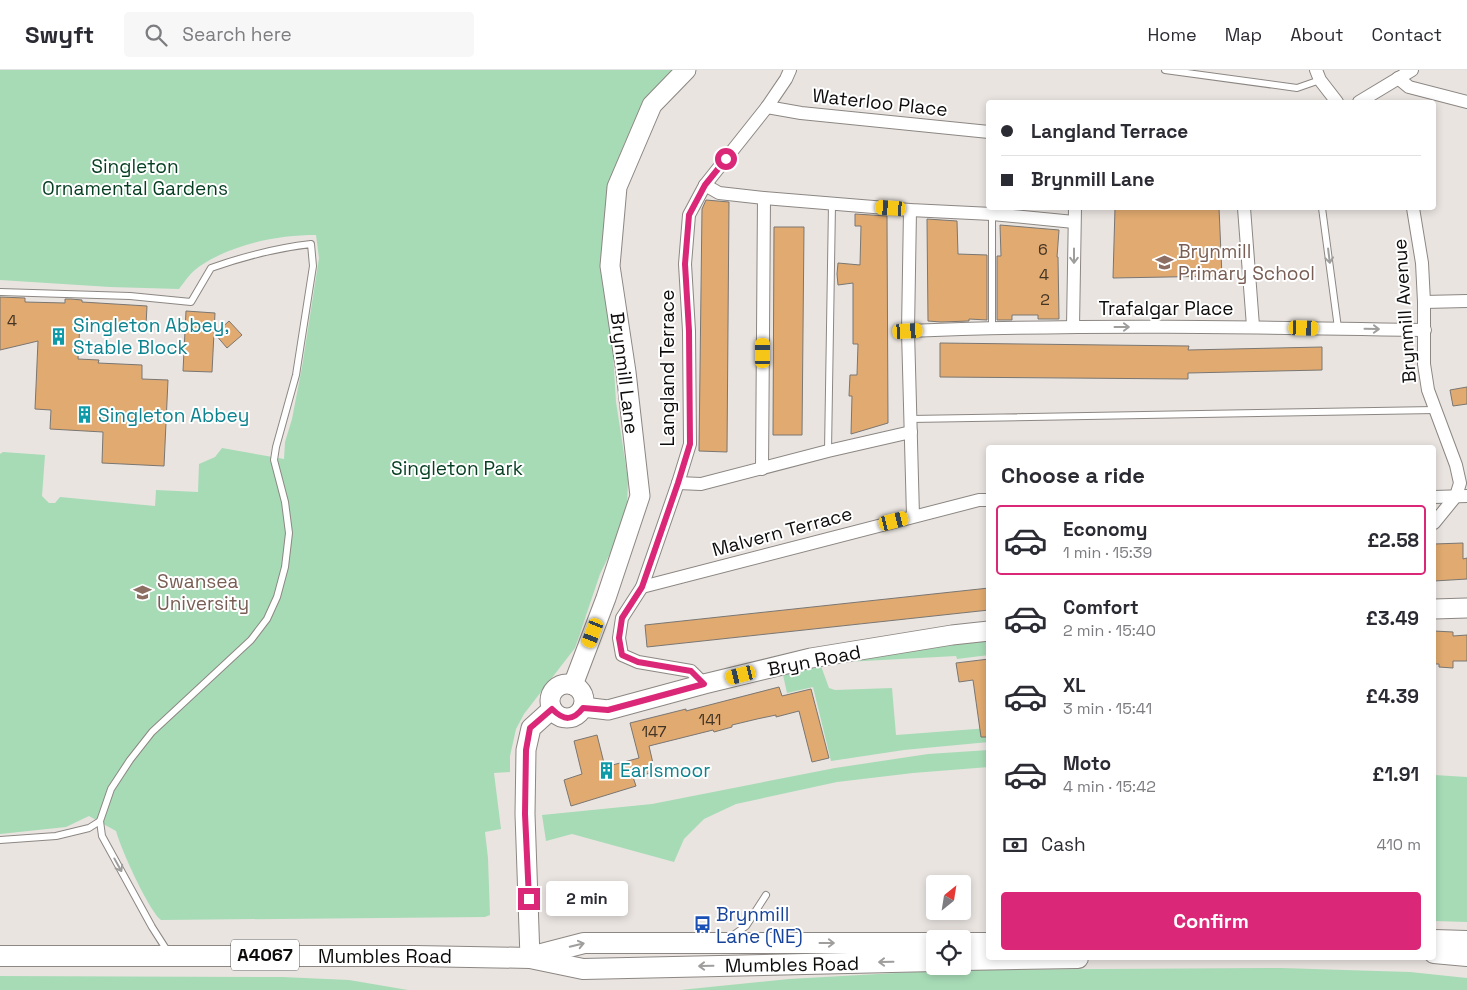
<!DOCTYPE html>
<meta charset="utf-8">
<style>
:root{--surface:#fff;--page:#f7f7f7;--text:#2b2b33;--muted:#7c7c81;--line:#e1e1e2;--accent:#db2777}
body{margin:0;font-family:"Space Grotesk",sans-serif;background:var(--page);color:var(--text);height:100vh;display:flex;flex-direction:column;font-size:19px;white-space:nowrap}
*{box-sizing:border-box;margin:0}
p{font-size:16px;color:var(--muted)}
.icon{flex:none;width:28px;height:28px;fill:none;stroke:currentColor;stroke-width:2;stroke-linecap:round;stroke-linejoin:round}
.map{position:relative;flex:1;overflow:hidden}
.details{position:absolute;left:986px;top:375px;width:450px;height:515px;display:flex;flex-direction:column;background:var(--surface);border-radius:5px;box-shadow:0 2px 8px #0003}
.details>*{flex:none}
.hud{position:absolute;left:986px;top:30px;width:450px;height:110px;border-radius:5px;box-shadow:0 2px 8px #0003;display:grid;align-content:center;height:110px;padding:0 15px;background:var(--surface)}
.needle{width:32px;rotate:30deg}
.fabs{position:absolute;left:926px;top:805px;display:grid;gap:10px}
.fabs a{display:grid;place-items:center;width:45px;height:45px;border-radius:5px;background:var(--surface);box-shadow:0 2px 8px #0003;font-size:25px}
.end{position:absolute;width:22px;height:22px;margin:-11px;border:6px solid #db2777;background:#fff;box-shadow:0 0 0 2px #fff}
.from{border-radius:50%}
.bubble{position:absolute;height:35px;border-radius:5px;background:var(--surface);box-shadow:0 2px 8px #0003;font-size:16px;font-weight:700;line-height:35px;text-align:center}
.car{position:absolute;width:15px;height:30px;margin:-15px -8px;border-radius:6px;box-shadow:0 0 4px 1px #0007;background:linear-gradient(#f5c518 24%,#345 0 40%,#f5c518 0 76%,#345 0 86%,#f5c518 0)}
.hud b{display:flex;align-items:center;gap:18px;height:48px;font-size:19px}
.hud b+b{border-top:1px solid var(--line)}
.hud i{width:12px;height:12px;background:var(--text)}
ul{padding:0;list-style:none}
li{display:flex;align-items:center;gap:15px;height:70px;margin:0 10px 8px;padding:0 5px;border:2px solid transparent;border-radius:5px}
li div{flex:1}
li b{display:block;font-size:19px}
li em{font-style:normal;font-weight:700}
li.selected{border-color:var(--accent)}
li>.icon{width:45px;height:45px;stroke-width:1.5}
h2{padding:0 15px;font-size:22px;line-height:60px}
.pay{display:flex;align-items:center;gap:12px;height:55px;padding:0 15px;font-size:19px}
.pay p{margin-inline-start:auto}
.action{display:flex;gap:10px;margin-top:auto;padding:10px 15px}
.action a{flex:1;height:58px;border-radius:5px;background:var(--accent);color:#fff;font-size:20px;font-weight:700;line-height:58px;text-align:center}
header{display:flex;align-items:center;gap:30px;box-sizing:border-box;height:70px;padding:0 25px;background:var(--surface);border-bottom:1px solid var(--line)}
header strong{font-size:24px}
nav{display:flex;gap:28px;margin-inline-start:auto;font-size:18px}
.search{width:350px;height:45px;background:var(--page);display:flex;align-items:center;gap:12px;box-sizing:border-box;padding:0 18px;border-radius:5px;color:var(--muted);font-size:19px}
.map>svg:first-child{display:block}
</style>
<header>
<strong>Swyft</strong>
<div class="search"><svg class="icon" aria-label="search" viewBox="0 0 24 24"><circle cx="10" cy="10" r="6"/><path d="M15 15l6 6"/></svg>Search here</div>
<nav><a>Home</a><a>Map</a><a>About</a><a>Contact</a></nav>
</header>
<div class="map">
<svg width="1467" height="920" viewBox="0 0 1467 920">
<rect width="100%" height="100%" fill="#e9e4e0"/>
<g fill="#a7dbb6">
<path d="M0,0h672l-27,35 -20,37 -10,26 -4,150 5,84 12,77 -1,32 -6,20 -21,43 -25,74 -51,66 -8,15 -6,27v16l-16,1 7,56 -16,3 3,26 2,57 -5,2 -324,3c-13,-11 -40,-71 -45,-89l-27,-15 -23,11 -66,7v-380l3,-2 42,3 -3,41 7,7h6l5,-6 95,9 1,-16 42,2 1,-28 16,-7 7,-9 62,11 1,-17 7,-23 10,-52 17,-109 -3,-23c-39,0 -83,9 -116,31 -9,6 -15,15 -21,23l-69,-2 -110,-7z"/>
<polygon points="989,567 989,585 957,589 956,586 845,592"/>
<polygon points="821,596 829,618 835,620 892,618 896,665 989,658 989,672 904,680 831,691 813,617 787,623 783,605"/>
<polygon points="989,680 989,697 913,703 837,712 736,734 704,749 684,769 674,792 572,764 546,771 542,745 652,734 835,698 928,684"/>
<polygon points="1434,705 1467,707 1467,852 1434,851"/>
<polygon points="1281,898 1410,902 1467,908 1467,920 680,920 789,909 949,900"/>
<polygon points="0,906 282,907 349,910 408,920 0,920"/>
</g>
<g fill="#e1aa70" stroke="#7a7672">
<polygon points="706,130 729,132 727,382 699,381 702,139"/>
<polygon points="1115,138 1219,138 1222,206 1113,208"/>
<polygon points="855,144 887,146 888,353 851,364 852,326 849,326 850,305 857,305 858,274 853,274 853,213 838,215 837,204 838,193 860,195 861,156 855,156"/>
<polygon points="927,149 957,151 958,184 987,185 987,250 969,249 969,251 941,252 928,251"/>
<polygon points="1000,155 1059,160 1057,187 1058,187 1059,249 1038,249 1038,245 1012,245 1012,250 997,250 997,186 1001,186"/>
<polygon points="774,157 804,157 802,365 773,365"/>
<polygon points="0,227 25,228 25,232 65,233 65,229 71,229 82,230 82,232 147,236 146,255 80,252 78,289 99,290 98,293 142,295 142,309 168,310 164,396 102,393 103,362 50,359 51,340 35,339 38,271 0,280"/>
<polygon points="186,241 215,243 212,302 183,301"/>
<polygon points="229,251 242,265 227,278 215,264"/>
<polygon points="940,273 1189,276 1188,280 1322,277 1322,300 1188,303 1188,309 940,307"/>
<polygon points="1467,317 1467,334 1453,336 1450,320"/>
<polygon points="1463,473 1463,489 1467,488 1467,509 1434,511 1434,474"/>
<polygon points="989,518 989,540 647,577 645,555"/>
<polygon points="1434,561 1453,562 1453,566 1467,565 1467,591 1453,591 1453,598 1439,597 1439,594 1434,594"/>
<polygon points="989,589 989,667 981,667 973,610 959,612 956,593"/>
<polygon points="779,617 782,626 811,619 829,688 812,692 799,641 776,647 776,645 757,649 732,655 732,657 714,662 713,660 649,676 655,702 633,707 636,716 571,736 564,710 582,704 574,671 597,665 605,697 639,688 630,653 686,639 686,641"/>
</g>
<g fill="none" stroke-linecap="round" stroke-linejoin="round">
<defs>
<g id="lane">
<polyline points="1165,0 1297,18 1320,10"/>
<polyline points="1322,138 1338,258"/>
<path d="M0,222l130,4 61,6 20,-34c34,-12 65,-20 100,-24l2,22 -17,109 -20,72 -2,13 11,42 4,31 -4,34 -8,30 -10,22 -16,21 -99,92 -22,28 -19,29 -11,32 -11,7 -33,8 -56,4"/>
<polyline points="992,258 992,144"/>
<polyline points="910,349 1435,340"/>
<polyline points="828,381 832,134"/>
<polyline points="100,751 102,766 152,857 168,882"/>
<polyline points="732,866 746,856 766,825"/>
</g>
<g id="street">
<polyline points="1316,0 1320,10 1337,32"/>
<polyline points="1398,8 1409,17 1467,32"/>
<polyline points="1359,32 1412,0"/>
<polyline points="767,37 801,43 989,62"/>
<polyline points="705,115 719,123 764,128 910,140 992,144 1074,152"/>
<polyline points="1244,138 1253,256"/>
<polyline points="1413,138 1422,193 1424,232 1424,294 1428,320 1456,395 1460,413 1456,426 1434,453"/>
<polyline points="910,140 908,261 913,446"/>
<polyline points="1424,232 1467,231"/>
<polyline points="1073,257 1075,138"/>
<path d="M908,261c172,-7 345,-4 517,-1"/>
<polyline points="762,399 764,128"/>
<polyline points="678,413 701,414 828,381 911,362"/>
<polyline points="1434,427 1467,426"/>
<polyline points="642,517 979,430 989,430"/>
<polyline points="704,614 691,601 638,592 622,585 619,568 622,548 642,517 678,413 690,374 689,261 685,194 689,145 705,115 767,37 786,9 790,0"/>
</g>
<g id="secondary">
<polyline points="1434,539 1467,538"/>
<circle cx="567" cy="631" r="17"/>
<polyline points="573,615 606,528 640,426 626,302 610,196 617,117 652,35 686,0"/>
<polyline points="583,637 608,640 704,614 811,588 952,565 989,561"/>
<polyline points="530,888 525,744 526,680 531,658 552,639"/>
</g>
<g id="primary">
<polyline points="1434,870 1467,871"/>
<polyline points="962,873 989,873"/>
<polyline points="1434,883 1467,886"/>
<polyline points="0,886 415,886 530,888 583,899 935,891"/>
<polyline points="534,886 584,873 935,873"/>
<polyline points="962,890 1078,888"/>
</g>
</defs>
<use href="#lane" stroke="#8c8783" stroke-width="8"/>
<use href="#street" stroke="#8c8783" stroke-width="14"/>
<use href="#secondary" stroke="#8c8783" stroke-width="21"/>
<use href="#primary" stroke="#8c8783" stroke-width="22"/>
<use href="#lane" stroke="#fff" stroke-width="6"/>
<use href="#street" stroke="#fff" stroke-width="12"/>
<use href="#secondary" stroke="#fff" stroke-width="19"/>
<use href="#primary" stroke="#fff" stroke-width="20"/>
</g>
<defs><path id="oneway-shaft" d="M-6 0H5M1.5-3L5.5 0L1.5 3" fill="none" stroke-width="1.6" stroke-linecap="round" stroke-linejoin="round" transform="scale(1.25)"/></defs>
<g stroke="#9f9e9d">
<use href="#oneway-shaft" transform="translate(1074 186) rotate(90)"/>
<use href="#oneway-shaft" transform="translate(1329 186) rotate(83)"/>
<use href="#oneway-shaft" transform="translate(1122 257)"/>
<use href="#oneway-shaft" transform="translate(1372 259) rotate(1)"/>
<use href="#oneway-shaft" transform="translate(118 795) rotate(61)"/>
<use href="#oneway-shaft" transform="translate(827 873)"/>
<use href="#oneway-shaft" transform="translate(577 875) rotate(-14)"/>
<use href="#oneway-shaft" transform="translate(886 892) rotate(179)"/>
<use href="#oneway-shaft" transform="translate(706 896) rotate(179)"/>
</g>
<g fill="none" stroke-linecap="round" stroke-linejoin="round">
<path stroke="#db2777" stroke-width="6" d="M529,829l-4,-85 1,-64 4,-22 22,-19c12,12 21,12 31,-1l25,2 96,-26 -13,-13 -53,-9 -16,-7 -3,-17 3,-20 20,-31 36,-104 12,-39 -1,-113 -4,-67 4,-49 16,-30 21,-26"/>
</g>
<defs>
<symbol id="school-bare" viewBox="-9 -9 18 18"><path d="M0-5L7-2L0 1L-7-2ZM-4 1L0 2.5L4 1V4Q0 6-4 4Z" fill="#8d6e63" stroke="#fff" stroke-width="2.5" paint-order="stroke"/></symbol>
<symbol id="building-bare" viewBox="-9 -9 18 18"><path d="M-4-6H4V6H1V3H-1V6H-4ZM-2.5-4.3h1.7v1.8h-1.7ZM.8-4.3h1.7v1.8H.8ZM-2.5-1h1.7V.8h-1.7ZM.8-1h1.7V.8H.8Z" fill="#0f9aa8" stroke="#fff" stroke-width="2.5" paint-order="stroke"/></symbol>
<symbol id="university-bare" viewBox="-9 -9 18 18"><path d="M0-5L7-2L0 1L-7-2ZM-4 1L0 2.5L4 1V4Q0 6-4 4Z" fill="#8d6e63" stroke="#fff" stroke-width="2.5" paint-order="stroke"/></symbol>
<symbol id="bus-bare" viewBox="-9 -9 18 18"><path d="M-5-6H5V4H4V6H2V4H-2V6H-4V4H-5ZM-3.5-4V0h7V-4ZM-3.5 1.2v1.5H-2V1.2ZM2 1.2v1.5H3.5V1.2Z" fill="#1a4fb4" stroke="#fff" stroke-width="2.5" paint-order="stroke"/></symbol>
</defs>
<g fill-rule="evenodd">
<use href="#school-bare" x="1152" y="180" width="25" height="25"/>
<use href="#building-bare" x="46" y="254" width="25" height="25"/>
<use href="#building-bare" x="72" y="332" width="25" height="25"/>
<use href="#university-bare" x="130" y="510" width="25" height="25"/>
<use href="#building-bare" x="594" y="688" width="25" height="25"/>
<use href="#bus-bare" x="690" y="842" width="25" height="25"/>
</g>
<g text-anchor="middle" stroke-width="4" stroke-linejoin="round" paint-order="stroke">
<g font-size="16" fill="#433424">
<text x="1043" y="185">6</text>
<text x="1044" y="210">4</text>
<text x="1045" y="235">2</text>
<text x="12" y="256">4</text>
<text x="710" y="655">141</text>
<text x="654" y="667">147</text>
</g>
<rect fill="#fff" stroke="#565554" stroke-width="1" x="231" y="869.5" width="68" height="31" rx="4"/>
<g font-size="18" font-weight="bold" fill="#0e0c0b">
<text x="265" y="891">A4067</text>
</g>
<g font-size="19" fill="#0e0c0b" stroke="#fff">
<text transform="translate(880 32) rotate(6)" y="7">Waterloo Place</text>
<text x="1166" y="245">Trafalgar Place</text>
<text transform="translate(1404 241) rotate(-94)" y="7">Brynmill Avenue</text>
<text transform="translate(667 298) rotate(-90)" y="7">Langland Terrace</text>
<text transform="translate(625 303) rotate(83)" y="7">Brynmill Lane</text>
<text transform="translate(782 461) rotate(-15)" y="7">Malvern Terrace</text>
<text transform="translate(814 590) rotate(-11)" y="7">Bryn Road</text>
<text x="385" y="893">Mumbles Road</text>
<text transform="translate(792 894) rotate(-1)" y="7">Mumbles Road</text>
</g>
<g font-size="19" fill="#053e20" stroke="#fff">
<text x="135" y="103">Singleton<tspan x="135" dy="22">Ornamental Gardens</tspan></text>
<text x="457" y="405">Singleton Park</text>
</g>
<g font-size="19" fill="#785e54" stroke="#fff" text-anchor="start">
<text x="1178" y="188">Brynmill<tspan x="1178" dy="22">Primary School</tspan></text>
<text x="157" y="518">Swansea<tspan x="157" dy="22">University</tspan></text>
</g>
<g font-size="19" fill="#0d838f" stroke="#fff" text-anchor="start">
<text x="73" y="262">Singleton Abbey,<tspan x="73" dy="22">Stable Block</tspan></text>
<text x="98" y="352">Singleton Abbey</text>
<text x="620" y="707">Earlsmoor</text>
</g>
<g font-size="19" fill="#164399" stroke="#fff" text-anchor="start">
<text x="716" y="851">Brynmill<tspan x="716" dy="22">Lane (NE)</tspan></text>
</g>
</g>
</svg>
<div class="fabs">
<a><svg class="needle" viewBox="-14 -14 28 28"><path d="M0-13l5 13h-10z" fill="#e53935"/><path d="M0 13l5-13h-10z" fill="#7c7c81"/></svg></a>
<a><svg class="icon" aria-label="locate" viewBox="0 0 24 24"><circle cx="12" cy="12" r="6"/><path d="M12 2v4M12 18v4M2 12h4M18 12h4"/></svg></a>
</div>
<i class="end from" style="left:726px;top:89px"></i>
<i class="end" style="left:529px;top:829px"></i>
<div class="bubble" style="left:546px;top:811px;width:82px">2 min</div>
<i class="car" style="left:891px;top:138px;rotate:274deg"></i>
<i class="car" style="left:1304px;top:258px;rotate:92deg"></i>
<i class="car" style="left:908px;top:261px;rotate:87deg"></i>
<i class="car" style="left:763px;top:283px;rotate:0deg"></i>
<i class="car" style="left:894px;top:451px;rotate:76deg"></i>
<i class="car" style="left:593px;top:563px;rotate:201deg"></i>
<i class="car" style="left:741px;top:605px;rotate:256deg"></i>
<div class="hud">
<b><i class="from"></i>Langland Terrace</b>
<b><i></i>Brynmill Lane</b>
</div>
<section class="details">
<h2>Choose a ride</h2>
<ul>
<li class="selected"><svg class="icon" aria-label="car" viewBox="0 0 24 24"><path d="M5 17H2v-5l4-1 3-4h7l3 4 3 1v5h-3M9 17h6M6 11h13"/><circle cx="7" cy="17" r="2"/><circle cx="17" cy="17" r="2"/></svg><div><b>Economy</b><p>1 min · 15:39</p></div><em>£2.58</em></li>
<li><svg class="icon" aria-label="car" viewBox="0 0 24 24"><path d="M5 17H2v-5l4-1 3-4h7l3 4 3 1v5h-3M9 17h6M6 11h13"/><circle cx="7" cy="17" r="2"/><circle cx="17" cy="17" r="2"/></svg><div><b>Comfort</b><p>2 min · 15:40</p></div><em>£3.49</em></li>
<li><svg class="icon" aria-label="car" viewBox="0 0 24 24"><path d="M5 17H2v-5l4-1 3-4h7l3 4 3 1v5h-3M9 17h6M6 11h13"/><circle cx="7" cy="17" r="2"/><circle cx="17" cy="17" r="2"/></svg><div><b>XL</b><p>3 min · 15:41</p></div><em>£4.39</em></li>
<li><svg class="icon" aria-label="car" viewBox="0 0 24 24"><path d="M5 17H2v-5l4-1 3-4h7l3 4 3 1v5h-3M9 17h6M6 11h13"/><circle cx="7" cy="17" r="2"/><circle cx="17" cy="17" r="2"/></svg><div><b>Moto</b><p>4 min · 15:42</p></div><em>£1.91</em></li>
</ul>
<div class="pay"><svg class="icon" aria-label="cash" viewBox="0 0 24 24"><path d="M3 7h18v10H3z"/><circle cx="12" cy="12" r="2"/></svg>Cash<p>410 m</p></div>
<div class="action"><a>Confirm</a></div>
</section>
</div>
